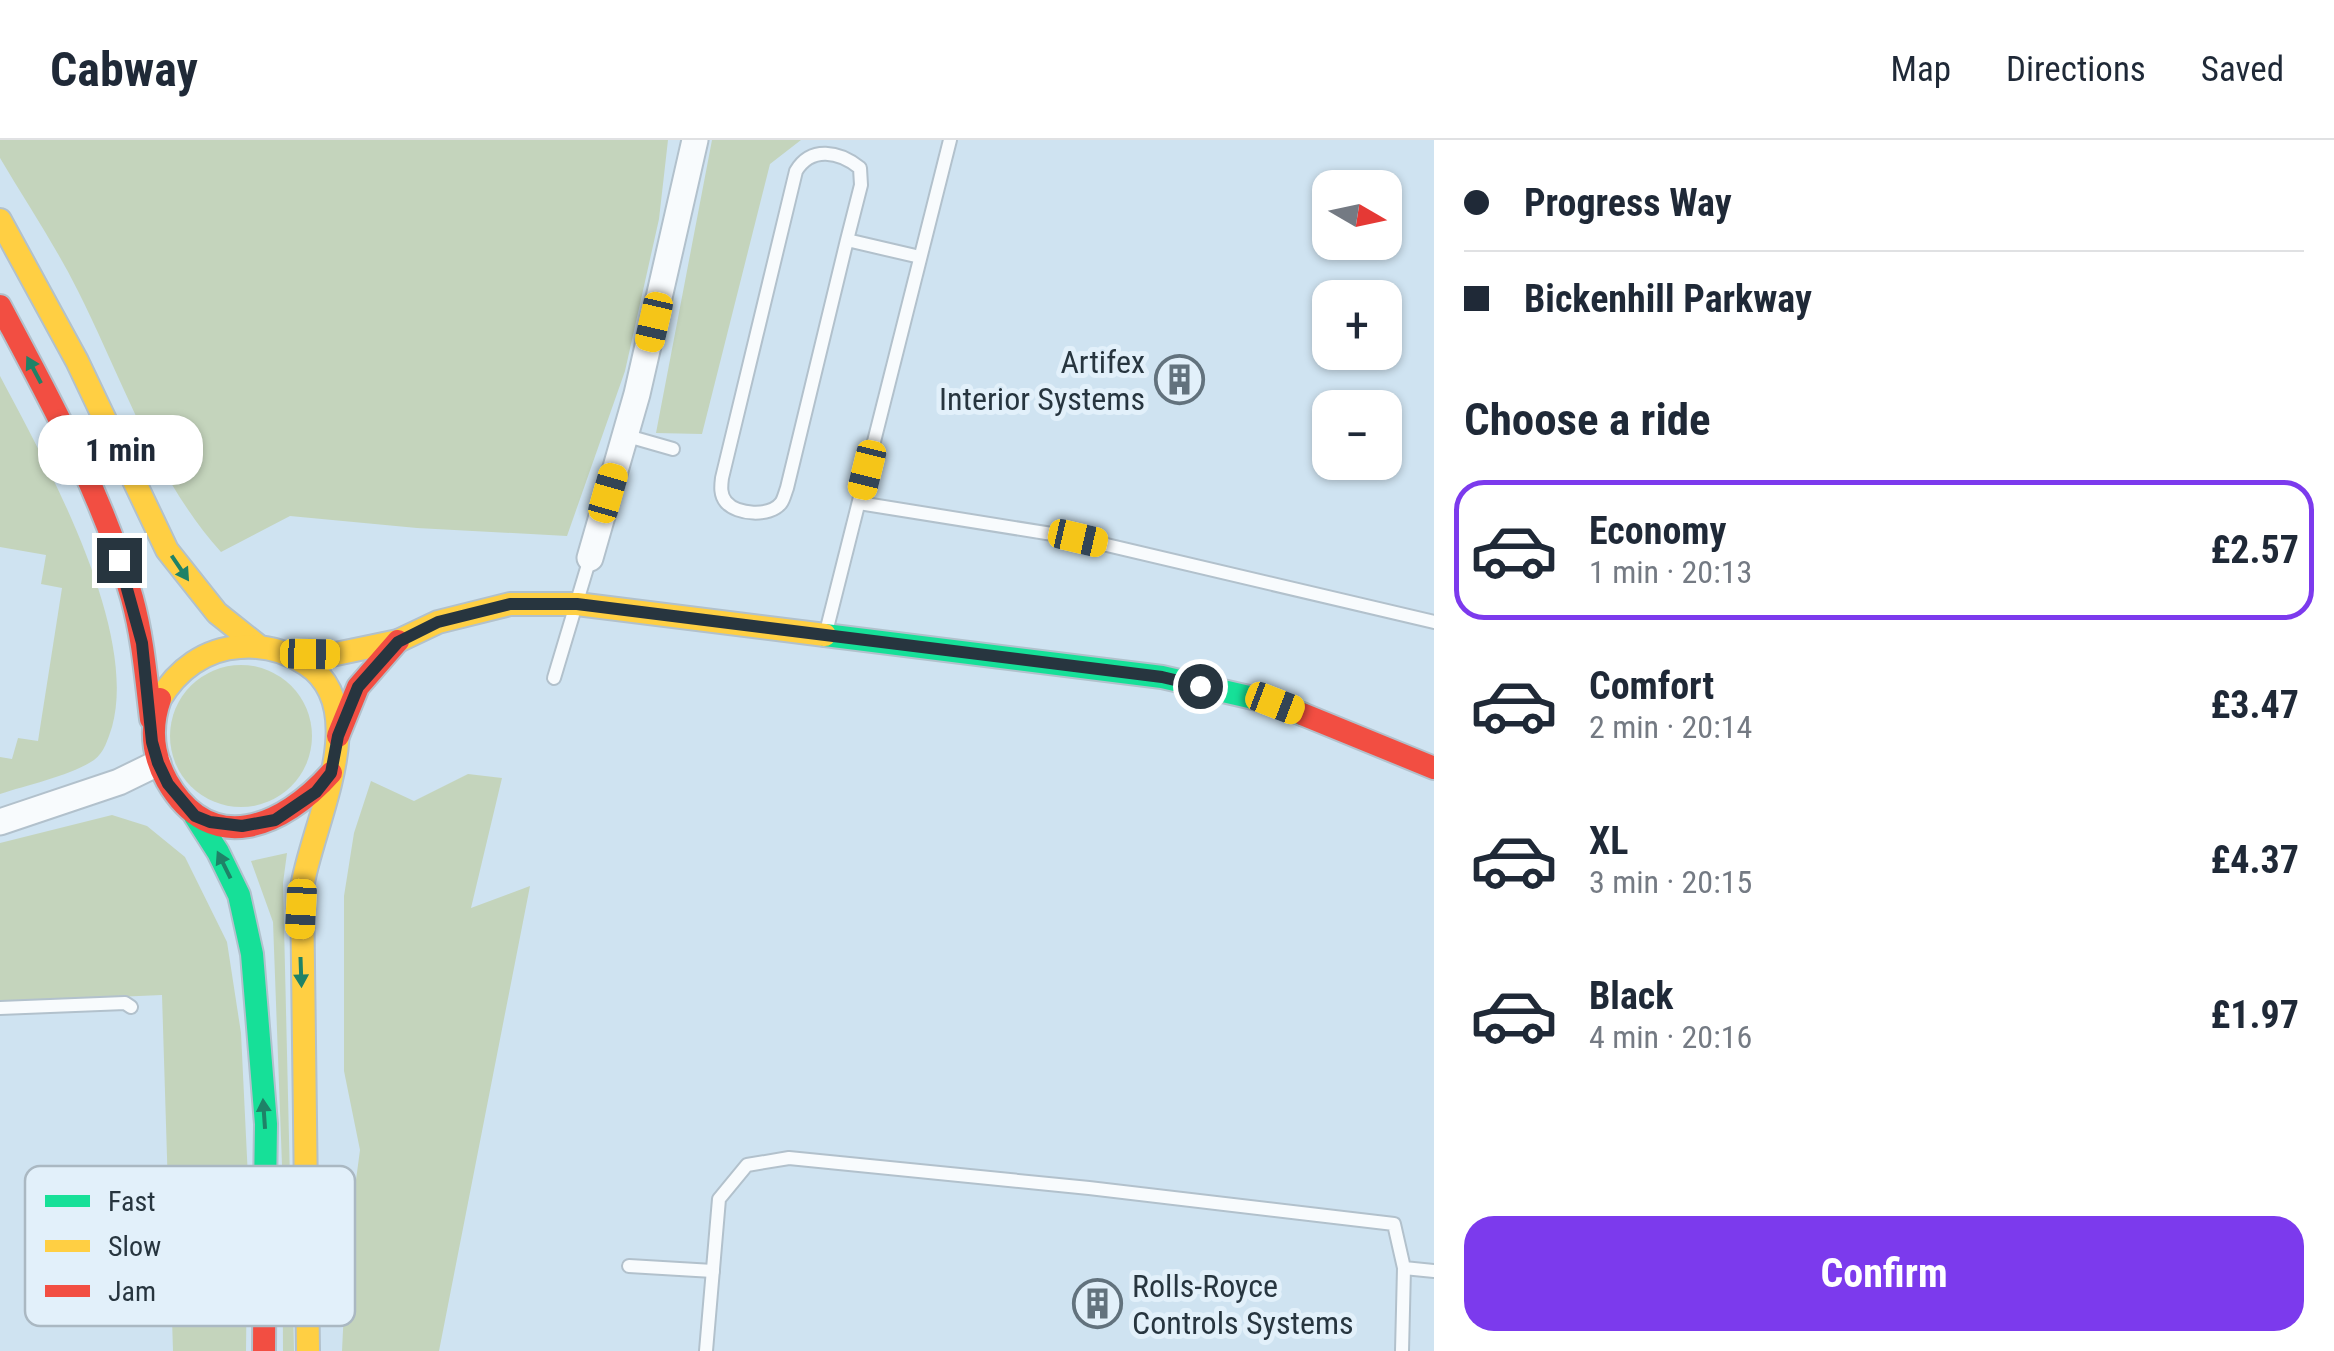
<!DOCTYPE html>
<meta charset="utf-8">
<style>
:root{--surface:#fff;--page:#f2f2f3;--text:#1f2937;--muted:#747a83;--line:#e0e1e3;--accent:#7c3aed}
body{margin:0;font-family:"Roboto Condensed",sans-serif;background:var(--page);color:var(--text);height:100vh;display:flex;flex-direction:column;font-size:38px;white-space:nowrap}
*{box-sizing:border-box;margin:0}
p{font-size:32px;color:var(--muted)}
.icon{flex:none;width:55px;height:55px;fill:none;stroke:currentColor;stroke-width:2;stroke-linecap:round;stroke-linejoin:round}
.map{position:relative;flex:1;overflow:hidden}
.drawer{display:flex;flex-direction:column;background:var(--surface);width:900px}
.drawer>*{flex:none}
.top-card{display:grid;align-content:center;height:220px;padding:0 30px;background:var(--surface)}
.needle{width:65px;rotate:99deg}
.tools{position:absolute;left:1312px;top:30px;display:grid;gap:20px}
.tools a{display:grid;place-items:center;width:90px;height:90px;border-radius:20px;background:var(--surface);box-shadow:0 2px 8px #0004;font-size:50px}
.end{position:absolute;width:45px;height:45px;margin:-22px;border:12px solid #27353f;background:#fff;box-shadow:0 0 0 5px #fff}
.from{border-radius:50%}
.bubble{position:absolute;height:70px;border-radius:30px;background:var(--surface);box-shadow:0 2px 8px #0004;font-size:32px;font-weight:700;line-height:70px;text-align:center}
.car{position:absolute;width:30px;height:60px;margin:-30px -15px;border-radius:12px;box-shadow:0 0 8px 2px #0007;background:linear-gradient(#f5c518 24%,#345 0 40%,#f5c518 0 76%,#345 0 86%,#f5c518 0)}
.top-card b{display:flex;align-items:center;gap:35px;height:95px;font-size:38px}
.top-card b+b{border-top:2px solid var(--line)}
.top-card i{width:25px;height:25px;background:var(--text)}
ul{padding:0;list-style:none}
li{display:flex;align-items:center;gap:30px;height:140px;margin:0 20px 15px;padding:0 10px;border:5px solid transparent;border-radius:30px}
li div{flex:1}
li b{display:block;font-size:38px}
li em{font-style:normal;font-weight:700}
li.selected{border-color:var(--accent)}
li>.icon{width:90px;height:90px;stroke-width:1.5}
h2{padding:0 30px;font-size:45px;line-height:120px}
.button{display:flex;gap:20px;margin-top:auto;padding:20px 30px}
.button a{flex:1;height:115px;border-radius:30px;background:var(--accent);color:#fff;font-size:40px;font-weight:700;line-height:115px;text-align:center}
header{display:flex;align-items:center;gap:60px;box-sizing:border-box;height:140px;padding:0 50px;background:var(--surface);border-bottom:2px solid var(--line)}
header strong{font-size:48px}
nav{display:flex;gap:55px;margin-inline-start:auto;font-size:35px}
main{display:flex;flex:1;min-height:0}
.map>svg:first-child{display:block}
</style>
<header>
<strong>Cabway</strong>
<nav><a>Map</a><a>Directions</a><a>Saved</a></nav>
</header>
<main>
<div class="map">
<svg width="1434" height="1211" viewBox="0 0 1434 1211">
<rect width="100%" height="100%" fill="#cfe3f1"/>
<g fill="#c4d4bc">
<path d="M0,0h668l-9,79 -34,152 -58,165 -150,-8 -127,-12 -69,36c-66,-73 -99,-174 -143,-261 -23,-46 -52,-89 -78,-133z"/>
<polygon points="712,0 801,0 770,24 702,294 656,293"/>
<path d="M0,236c46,87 139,253 112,351 -4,12 -8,26 -18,33 -24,16 -67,25 -94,34v-37l12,2 6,-21 20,3 24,-153 -21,-4 5,-29 -46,-8z"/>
<circle cx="241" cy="596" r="71"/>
<polygon points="468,634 502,638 471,768 530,746 439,1211 342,1211 347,1107 360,1010 344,931 344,756 354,693 371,641 414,661"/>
<polygon points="112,675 147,686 185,717 227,802 241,893 248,1038 246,1211 173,1211 162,855 0,862 0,703"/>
<polygon points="287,713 283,743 294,1211 283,1211 282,1025 273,782 251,721"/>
</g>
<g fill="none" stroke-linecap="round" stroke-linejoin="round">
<defs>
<g id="lane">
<path d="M847,100l-60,248c-2,5 -3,11 -6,15 -11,14 -44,12 -55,-1 -6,-7 -5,-16 -4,-24l74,-307c15,-25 43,-20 64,-3l1,17 -14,55 73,17"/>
<polyline points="624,295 673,309"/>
<polyline points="859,363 1077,398 1434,482"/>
<polyline points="826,492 950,0"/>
<polyline points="554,538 590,418"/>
<polyline points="0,868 125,863 131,867"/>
<polyline points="629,1126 713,1131"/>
<polyline points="706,1211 719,1059 747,1025 789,1018 1089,1048 1394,1084 1404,1128 1434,1131"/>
<polyline points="1402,1211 1404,1128"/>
</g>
<g id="street">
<polyline points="590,418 637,254 695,0"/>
<polyline points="0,682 119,642 158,623"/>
</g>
<g id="fast">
<polyline points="825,495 1162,537 1275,563 1302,574"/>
<polyline points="195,676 218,712 239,755 252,814 266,984 265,1051"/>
</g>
<g id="slow">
<polyline points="0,80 77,221 167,410 217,473 256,504"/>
<polyline points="288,513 331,515 398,501 438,482 510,464 577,464 825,495"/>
<path d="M160,559c17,-29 45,-50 80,-52 24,-2 46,4 66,17 69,45 5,162 -4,224l6,463"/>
</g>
<g id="jam">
<path d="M0,166c50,94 103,189 132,292 11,40 14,80 19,121"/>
<path d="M160,559c-10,28 -8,55 7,82 44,77 116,46 164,-8"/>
<polyline points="1302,574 1434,628"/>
<polyline points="338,596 358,547 398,501"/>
<polyline points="264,1211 265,1051"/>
</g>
</defs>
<use href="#lane" stroke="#b2c1cc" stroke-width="16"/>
<use href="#street" stroke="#b2c1cc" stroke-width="29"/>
<use href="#fast" stroke="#b2c1cc" stroke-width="26"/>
<use href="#slow" stroke="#b2c1cc" stroke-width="26"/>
<use href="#jam" stroke="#b2c1cc" stroke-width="26"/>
<use href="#lane" stroke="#f8fbfd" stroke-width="12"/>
<use href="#street" stroke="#f8fbfd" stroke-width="25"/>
<use href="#fast" stroke="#16e098" stroke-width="22"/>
<use href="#slow" stroke="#ffcf43" stroke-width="22"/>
<use href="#jam" stroke="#f24e42" stroke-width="22"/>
</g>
<defs><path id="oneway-solid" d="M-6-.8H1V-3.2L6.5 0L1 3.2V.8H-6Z" transform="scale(2.5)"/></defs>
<g fill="#1f8267">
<use href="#oneway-solid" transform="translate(34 230) rotate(-118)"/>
<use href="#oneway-solid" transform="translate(180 428) rotate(56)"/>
<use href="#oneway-solid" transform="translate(224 725) rotate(-116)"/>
<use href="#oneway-solid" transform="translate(301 832) rotate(88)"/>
<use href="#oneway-solid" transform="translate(264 974) rotate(-94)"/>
</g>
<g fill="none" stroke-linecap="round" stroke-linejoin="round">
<polyline stroke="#27353f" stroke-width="12" points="119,420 142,503 152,602 158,623 168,644 195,676 210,682 242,686 275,680 316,652 331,633 338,596 358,547 398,502 438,482 510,464 577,464 1162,537 1200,546"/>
</g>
<defs>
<symbol id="building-ring" viewBox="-11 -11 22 22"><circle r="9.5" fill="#e2f0fa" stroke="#62727d" stroke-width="1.5"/><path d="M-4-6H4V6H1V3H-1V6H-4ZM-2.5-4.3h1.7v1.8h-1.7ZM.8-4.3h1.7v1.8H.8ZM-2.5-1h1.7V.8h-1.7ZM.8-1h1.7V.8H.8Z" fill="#62727d"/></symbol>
</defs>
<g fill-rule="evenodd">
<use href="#building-ring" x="1152" y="212" width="55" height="55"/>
<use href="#building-ring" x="1070" y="1136" width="55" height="55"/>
</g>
<g text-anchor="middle" stroke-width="10" stroke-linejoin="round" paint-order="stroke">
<g font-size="32" fill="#27353f" stroke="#e2f0fa" text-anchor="end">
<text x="1145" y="233">Artifex<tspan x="1145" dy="37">Interior Systems</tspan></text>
<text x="1132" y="1157" text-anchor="start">Rolls-Royce<tspan x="1132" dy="37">Controls Systems</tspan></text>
</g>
</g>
<rect x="25" y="1026" width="330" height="160" rx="15" fill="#e2f0fa" stroke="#aab8c2" stroke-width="2.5"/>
<rect x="45" y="1055" width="45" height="12" fill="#16e098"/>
<rect x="45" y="1100" width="45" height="12" fill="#ffcf43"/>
<rect x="45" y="1145" width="45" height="12" fill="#f24e42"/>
<g font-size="28" fill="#27353f">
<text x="108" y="1071">Fast</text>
<text x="108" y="1116">Slow</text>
<text x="108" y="1161">Jam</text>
</g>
</svg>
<div class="tools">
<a><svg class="needle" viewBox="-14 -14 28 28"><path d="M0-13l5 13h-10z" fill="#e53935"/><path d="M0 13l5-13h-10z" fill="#747a83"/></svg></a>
<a>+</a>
<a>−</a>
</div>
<i class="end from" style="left:1200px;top:546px"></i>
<i class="end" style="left:119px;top:420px"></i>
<div class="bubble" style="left:38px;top:275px;width:165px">1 min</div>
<i class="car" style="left:654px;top:182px;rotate:193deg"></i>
<i class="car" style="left:867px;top:330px;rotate:194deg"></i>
<i class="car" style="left:608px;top:353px;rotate:16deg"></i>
<i class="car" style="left:1078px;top:398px;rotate:103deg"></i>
<i class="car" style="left:310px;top:514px;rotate:91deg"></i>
<i class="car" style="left:1275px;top:563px;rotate:111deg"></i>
<i class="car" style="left:301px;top:769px;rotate:183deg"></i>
</div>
<section class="drawer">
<div class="top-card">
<b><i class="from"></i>Progress Way</b>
<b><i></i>Bickenhill Parkway</b>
</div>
<h2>Choose a ride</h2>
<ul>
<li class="selected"><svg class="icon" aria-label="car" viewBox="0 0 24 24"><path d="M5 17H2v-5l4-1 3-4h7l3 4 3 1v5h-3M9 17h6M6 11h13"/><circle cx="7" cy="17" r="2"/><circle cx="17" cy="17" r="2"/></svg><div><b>Economy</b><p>1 min · 20:13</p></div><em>£2.57</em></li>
<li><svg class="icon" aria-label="car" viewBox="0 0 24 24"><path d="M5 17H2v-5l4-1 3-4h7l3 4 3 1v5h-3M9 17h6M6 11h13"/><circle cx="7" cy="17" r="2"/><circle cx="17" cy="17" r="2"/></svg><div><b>Comfort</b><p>2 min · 20:14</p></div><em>£3.47</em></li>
<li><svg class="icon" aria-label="car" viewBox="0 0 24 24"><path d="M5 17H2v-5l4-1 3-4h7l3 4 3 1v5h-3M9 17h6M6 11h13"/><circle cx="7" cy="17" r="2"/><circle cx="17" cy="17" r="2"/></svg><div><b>XL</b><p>3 min · 20:15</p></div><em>£4.37</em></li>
<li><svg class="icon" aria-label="car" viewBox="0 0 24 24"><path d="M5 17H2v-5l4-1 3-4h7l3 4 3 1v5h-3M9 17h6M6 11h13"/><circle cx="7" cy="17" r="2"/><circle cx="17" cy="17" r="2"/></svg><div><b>Black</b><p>4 min · 20:16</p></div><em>£1.97</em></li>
</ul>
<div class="button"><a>Confirm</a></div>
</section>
</main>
